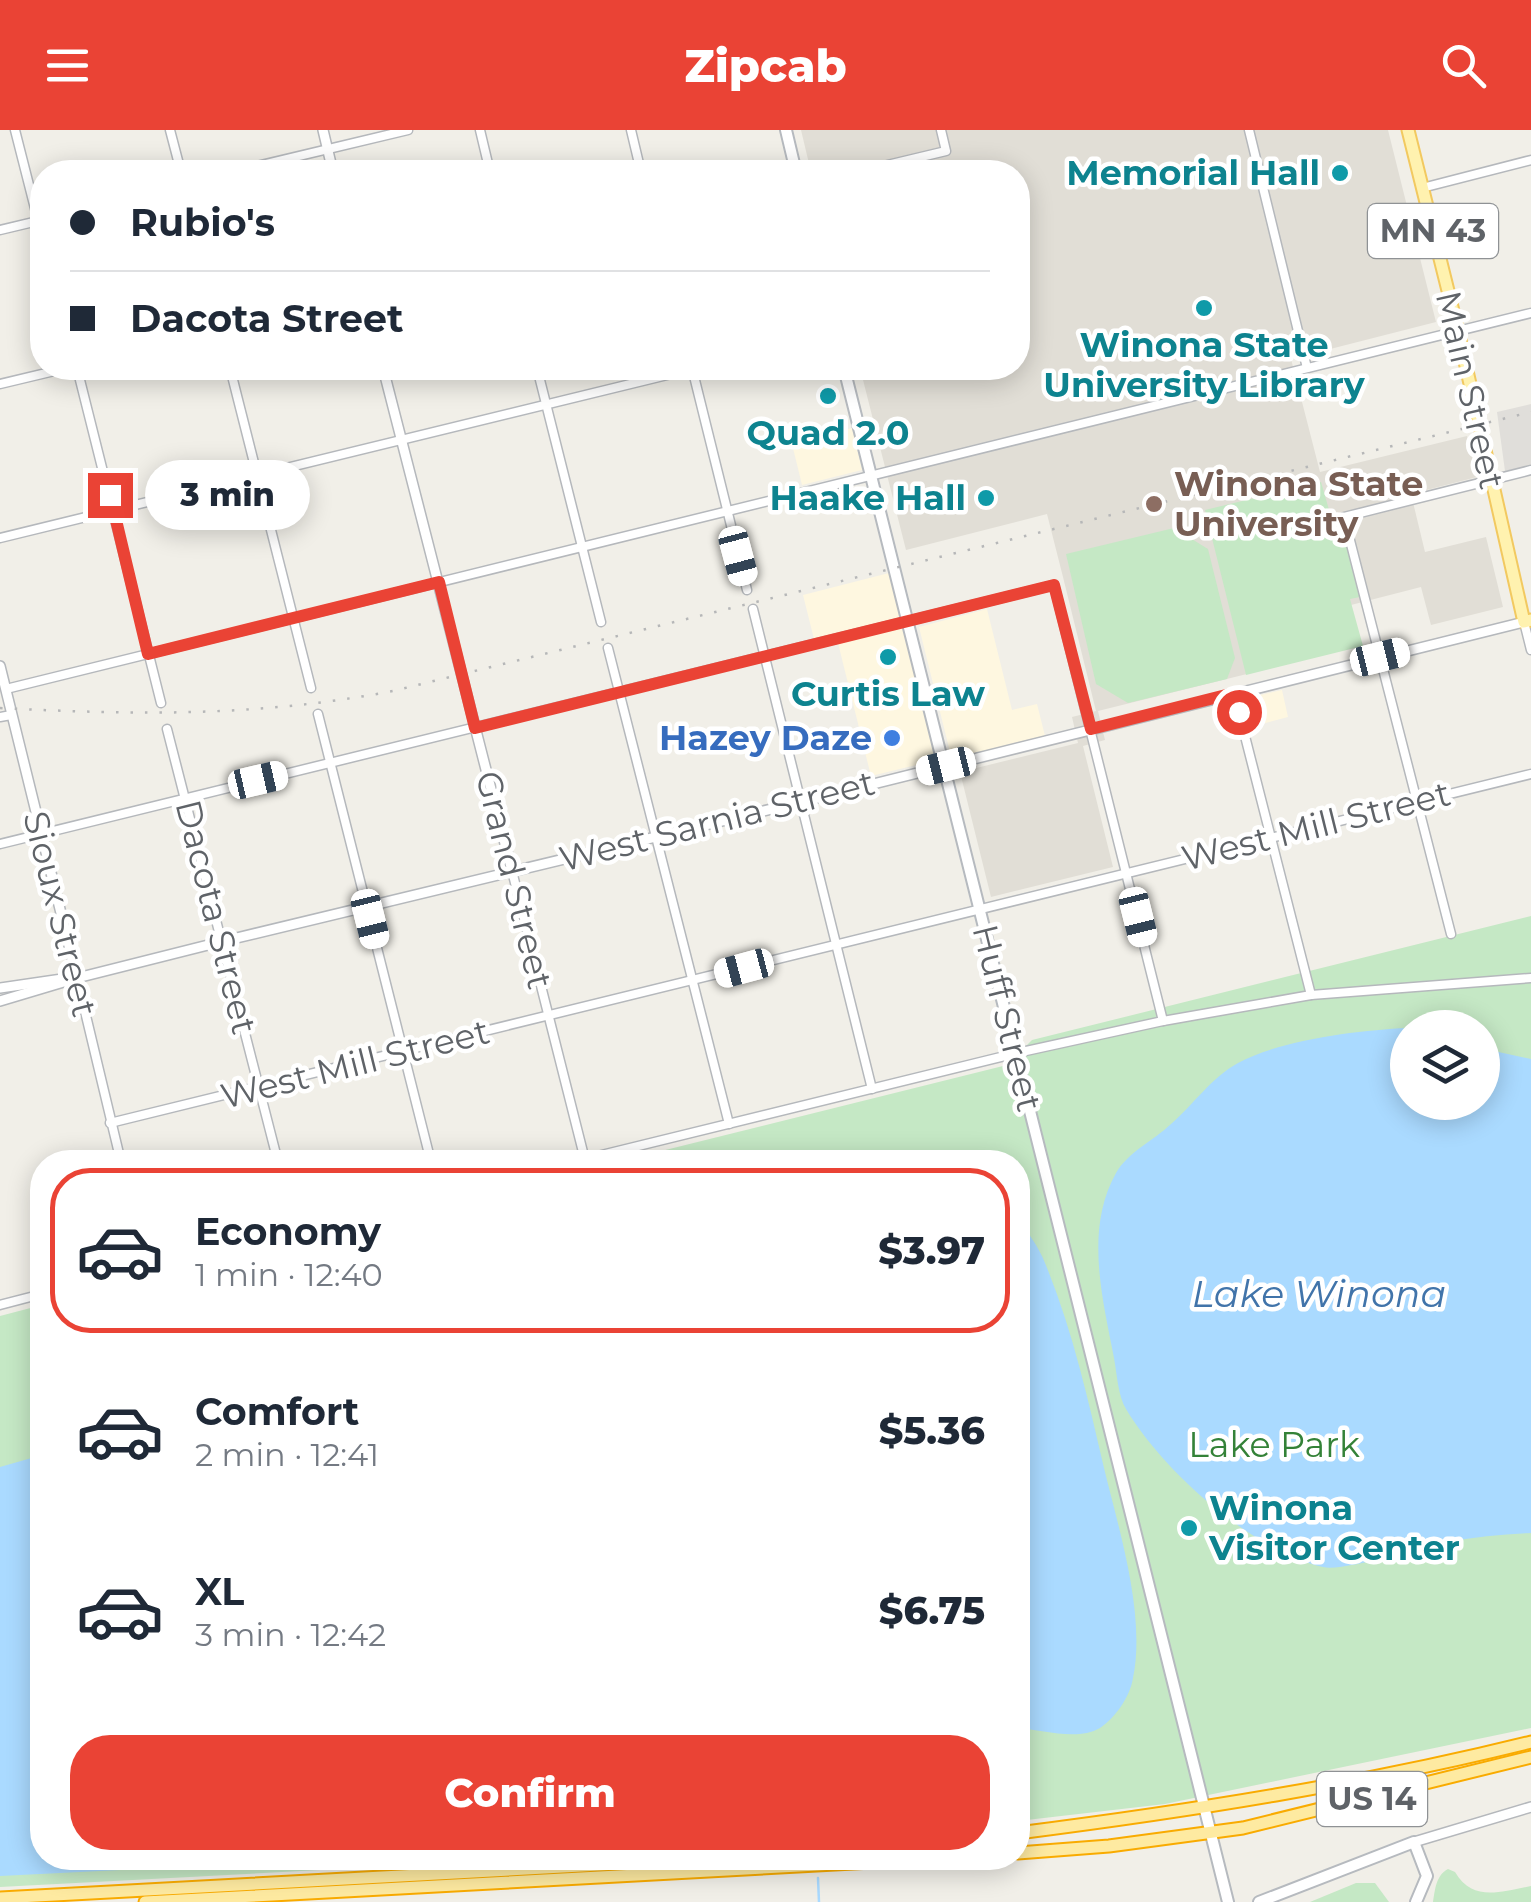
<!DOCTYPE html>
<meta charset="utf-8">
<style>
:root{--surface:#fff;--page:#f6f6f7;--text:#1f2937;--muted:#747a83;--line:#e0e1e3;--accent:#ea4335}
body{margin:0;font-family:Montserrat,sans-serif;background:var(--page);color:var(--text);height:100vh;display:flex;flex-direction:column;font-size:38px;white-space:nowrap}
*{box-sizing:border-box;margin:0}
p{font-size:32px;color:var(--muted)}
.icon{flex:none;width:55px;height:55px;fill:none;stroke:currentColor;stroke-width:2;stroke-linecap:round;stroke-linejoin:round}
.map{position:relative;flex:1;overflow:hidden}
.side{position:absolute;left:30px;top:1020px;width:1000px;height:720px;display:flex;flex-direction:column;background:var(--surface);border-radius:40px;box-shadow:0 5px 25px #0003}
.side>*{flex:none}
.hud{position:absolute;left:30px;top:30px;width:1000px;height:220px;border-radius:40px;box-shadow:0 5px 25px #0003;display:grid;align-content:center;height:220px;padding:0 40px;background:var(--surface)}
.controls{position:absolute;left:1390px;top:880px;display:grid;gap:20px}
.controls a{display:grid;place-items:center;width:110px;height:110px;border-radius:50%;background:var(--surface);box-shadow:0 5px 25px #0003;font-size:50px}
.end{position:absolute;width:45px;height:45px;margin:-22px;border:12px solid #ea4335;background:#fff;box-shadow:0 0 0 5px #fff}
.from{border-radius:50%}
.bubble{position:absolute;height:70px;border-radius:35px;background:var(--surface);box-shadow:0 5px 25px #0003;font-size:32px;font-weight:800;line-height:70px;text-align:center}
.car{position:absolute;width:30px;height:60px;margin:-30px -15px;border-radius:12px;box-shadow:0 0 8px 2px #0007;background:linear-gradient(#fff 24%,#345 0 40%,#fff 0 76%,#345 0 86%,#fff 0)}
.hud b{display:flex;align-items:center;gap:35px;height:95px;font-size:38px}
.hud b+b{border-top:2px solid var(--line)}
.hud i{width:25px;height:25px;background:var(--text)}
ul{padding:18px 0 0;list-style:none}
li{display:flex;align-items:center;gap:30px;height:165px;margin:0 20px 15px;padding:0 20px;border:5px solid transparent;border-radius:40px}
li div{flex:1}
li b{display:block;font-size:38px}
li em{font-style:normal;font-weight:800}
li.active{border-color:var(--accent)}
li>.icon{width:90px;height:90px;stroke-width:1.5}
.primary-button{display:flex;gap:20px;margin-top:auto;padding:20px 40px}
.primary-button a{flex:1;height:115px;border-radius:40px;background:var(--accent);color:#fff;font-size:40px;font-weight:800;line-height:115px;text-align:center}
header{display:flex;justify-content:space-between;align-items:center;height:130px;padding:0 40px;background:var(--accent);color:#fff;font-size:45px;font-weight:800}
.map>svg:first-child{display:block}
</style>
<header><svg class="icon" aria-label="menu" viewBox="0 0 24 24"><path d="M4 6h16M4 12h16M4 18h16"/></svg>Zipcab<svg class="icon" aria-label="search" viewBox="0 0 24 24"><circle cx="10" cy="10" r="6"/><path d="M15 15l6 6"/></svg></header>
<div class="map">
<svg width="1531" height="1772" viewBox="0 0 1531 1772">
<rect width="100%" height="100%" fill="#f1efe8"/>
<g fill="#fef7e0">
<polygon points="852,298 862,340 802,355 792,314"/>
<polygon points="889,443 900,487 814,509 803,465"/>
<polygon points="987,479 1012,580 1037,574 1045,606 952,630 919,497"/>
<polygon points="904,497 937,630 871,646 838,513"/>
<polygon points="1282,560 1288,587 1247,598 1239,570"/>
</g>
<polygon fill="#e0deda" points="1531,274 1531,335 1505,341 1497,282"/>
<polygon fill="#e1ded6" points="801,0 1388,0 1436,192 1291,229 1320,342 1467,306 1477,347 1411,364 1425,422 1486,407 1503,477 1431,495 1421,457 1351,475 1360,516 1098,581 1105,610 1083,616 1113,737 991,767 960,642 1078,613 1072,587 1096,581 1063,447 1047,384 906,420 860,238 1018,238 1018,42 811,42"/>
<g fill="#c5e8c5" fill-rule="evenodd">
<polygon points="1321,352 1334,397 1343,396 1360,467 1350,469 1363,516 1246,545 1205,380"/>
<polygon points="1174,398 1208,419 1235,528 1227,549 1128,573 1096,554 1066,424"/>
<path d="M1531,786v812l-366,76 -147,17v-659h-401l390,-97 25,-25zM1408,898h74v74h-74z"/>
<polygon points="42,1175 42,1728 550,1728 0,1757 0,1186"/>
<path d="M1448,1739l7,3c18,30 44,20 76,14v16h-98c2,-12 3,-27 15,-33z"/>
<polygon points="1356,1753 1375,1753 1389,1772 1310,1772"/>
</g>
<g fill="#aadaff">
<path d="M1407,898l1,74h74l1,-58 11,7 37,8v474c-27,1 -56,4 -83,9 -26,4 -104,30 -125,25 -71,-16 -161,-97 -197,-158 -8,-13 -9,-35 -12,-51 -11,-58 -30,-128 2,-185 12,-21 37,-32 55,-49 23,-20 40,-46 67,-61 42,-23 122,-33 169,-35z"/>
<path d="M1018,1087c9,15 21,30 27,46 27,65 43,136 59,205 15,62 42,147 29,210 -3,19 -18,40 -33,50 -22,13 -58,2 -82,0z"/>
<polygon points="42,1325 42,1728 359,1728 0,1746 0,1337"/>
</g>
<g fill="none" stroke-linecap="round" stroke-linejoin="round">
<polyline stroke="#aadaff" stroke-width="2.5" points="818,1748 819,1772"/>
<defs>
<g id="minor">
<polyline points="15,0 42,106"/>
<polyline points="170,0 181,42"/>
<polyline points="480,0 490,42"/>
<polyline points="631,0 641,42"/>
<polyline points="1249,0 1307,238"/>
<polyline points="232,42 408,0"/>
<polyline points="858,42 946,21 941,0"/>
<polyline points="1422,58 1531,30"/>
<polyline points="0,100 42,90"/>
<polyline points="77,238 161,573"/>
<polyline points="230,238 311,558"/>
<polyline points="537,238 601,492"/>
<polyline points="692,238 747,460"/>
<polyline points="0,254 67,238"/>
<polyline points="0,408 696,238"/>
<polyline points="753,479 872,959"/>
<polyline points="1524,492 1531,520"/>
<polyline points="608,518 729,994"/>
<polyline points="6,559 1531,183"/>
<polyline points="1234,563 1311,865"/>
<polyline points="318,584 431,1032"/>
<polyline points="0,587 11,585"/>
<polyline points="167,599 278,1032"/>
<polyline points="0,714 1054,455 1163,891"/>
<polyline points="512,741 585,1030"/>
<polyline points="1451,804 1344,387 1531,340"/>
<polyline points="77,848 121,1032"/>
<polyline points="110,993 1531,644"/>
<polyline points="573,1032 1017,923 1163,891 1311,865 1531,848"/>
<polyline points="0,1175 42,1164"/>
</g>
<g id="tertiary">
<polyline points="323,0 333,42"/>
<polyline points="383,238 512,741"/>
<polyline points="0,536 77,848"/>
<polyline points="0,858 69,848"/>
<polyline points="0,871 77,848 224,811 813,669 1524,492"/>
<polyline points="1414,1712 1531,1677"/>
</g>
<g id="secondary">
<polyline points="786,0 796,42"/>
<polyline points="844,238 1228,1772"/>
<polyline points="1259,1772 1414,1712 1427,1746 1416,1772"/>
</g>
<polyline id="primary" points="1408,0 1458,201 1524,492 1531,490"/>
<g id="trunk">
<path d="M1018,1703c172,-22 344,-49 513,-91"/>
<polyline points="1018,1723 1109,1716 1243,1698 1531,1627"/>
<polyline points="0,1768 726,1728"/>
<polyline points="145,1772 946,1728"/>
</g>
</defs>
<use href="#minor" stroke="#b5b8bc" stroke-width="11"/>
<use href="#tertiary" stroke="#b5b8bc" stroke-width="12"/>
<use href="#secondary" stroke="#b6babf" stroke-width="14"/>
<use href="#primary" stroke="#f2c960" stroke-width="15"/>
<use href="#trunk" stroke="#f9ab00" stroke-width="15"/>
<use href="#minor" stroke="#fff" stroke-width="8"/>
<use href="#tertiary" stroke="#fff" stroke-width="9"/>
<use href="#secondary" stroke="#fff" stroke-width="10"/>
<use href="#primary" stroke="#fff2af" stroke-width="11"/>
<use href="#trunk" stroke="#feeaa1" stroke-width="11"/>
<path stroke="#b6b7b8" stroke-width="2.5" stroke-dasharray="2.5 12" stroke-linecap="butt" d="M0,578c139,7 255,9 393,-17l1138,-279"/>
</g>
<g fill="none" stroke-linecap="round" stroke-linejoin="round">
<polyline stroke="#ea4335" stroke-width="12" points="110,365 148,524 439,452 475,598 1054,455 1091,599 1234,563 1239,582"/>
</g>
<g fill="#0f9aa8" stroke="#fff" stroke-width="4">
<circle cx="1340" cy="43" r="10"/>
<circle cx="1204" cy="178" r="10"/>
<circle cx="828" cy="266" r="10"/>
<circle cx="986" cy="368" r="10"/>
<circle cx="888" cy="527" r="10"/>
<circle cx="1189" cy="1398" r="10"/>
</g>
<circle fill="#8d6e63" stroke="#fff" stroke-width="4" cx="1154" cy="374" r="10"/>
<circle fill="#3f7fe0" stroke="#fff" stroke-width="4" cx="892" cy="608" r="10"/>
<g text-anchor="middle" stroke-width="9" stroke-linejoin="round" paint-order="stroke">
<g fill="#fff" stroke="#8f9295" stroke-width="2.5">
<rect x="1368" y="74" width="130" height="54" rx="8"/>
<rect x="1317" y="1642" width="110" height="54" rx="8"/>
</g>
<g font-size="32" font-weight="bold" fill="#5f6368">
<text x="1433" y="112">MN 43</text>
<text x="1372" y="1680">US 14</text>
</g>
<g font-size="35" font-weight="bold" fill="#0d838f" stroke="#fff">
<text x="1320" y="55" text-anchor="end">Memorial Hall</text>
<text x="1204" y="227">Winona State<tspan x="1204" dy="40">University Library</tspan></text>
<text x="828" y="315">Quad 2.0</text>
<text x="966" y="380" text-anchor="end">Haake Hall</text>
<text x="888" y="576">Curtis Law</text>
<text x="1209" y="1390" text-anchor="start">Winona<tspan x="1209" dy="40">Visitor Center</tspan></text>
</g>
<g font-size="35" fill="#5f6368" stroke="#fff">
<text transform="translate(1470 260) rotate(77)" y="12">Main Street</text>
<text transform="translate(717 691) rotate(-14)" y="12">West Sarnia Street</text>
<text transform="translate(1316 696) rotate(-14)" y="12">West Mill Street</text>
<text transform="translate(514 750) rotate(76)" y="12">Grand Street</text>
<text transform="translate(60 784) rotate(76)" y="12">Sioux Street</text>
<text transform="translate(216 787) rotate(76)" y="12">Dacota Street</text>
<text transform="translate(1007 888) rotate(76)" y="12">Huff Street</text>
<text transform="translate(355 934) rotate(-14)" y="12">West Mill Street</text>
</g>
<g font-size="35" font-weight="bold" fill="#785e54" stroke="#fff" text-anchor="start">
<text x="1174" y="366">Winona State<tspan x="1174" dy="40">University</tspan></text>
</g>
<g font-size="35" font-weight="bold" fill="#366cbe" stroke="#fff" text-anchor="end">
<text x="872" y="620">Hazey Daze</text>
</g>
<g font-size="35" fill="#348238" stroke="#fff">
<text x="1274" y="1327">Lake Park</text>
</g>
<g font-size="38" font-style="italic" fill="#4174aa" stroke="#fff">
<text x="1319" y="1177">Lake Winona</text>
</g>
</g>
</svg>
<div class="controls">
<a><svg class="icon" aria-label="layers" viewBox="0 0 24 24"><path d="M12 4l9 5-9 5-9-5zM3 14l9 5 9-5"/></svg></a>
</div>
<i class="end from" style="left:1239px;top:582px"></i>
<i class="end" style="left:110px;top:365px"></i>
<div class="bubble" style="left:145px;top:330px;width:165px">3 min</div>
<i class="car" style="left:738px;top:426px;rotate:165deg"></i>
<i class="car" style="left:1380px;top:527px;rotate:76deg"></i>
<i class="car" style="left:946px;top:636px;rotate:256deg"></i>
<i class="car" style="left:258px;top:650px;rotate:77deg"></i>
<i class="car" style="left:1138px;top:787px;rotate:166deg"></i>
<i class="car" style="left:370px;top:789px;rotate:166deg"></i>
<i class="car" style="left:744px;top:838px;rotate:255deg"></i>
<div class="hud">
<b><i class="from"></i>Rubio's</b>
<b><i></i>Dacota Street</b>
</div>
<section class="side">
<ul>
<li class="active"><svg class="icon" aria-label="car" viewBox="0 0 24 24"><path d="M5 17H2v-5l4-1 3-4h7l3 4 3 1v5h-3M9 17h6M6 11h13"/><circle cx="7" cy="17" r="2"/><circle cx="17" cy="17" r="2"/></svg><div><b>Economy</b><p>1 min · 12:40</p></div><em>$3.97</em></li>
<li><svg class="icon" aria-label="car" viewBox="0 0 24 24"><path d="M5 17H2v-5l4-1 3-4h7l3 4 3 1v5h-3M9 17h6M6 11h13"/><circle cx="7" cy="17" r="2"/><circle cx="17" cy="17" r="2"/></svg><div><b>Comfort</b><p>2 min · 12:41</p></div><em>$5.36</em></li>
<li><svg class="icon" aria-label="car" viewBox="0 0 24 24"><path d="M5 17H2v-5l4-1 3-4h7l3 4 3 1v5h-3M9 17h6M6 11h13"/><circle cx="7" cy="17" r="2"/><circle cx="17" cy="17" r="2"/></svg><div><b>XL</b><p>3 min · 12:42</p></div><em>$6.75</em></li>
</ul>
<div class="primary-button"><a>Confirm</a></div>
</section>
</div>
